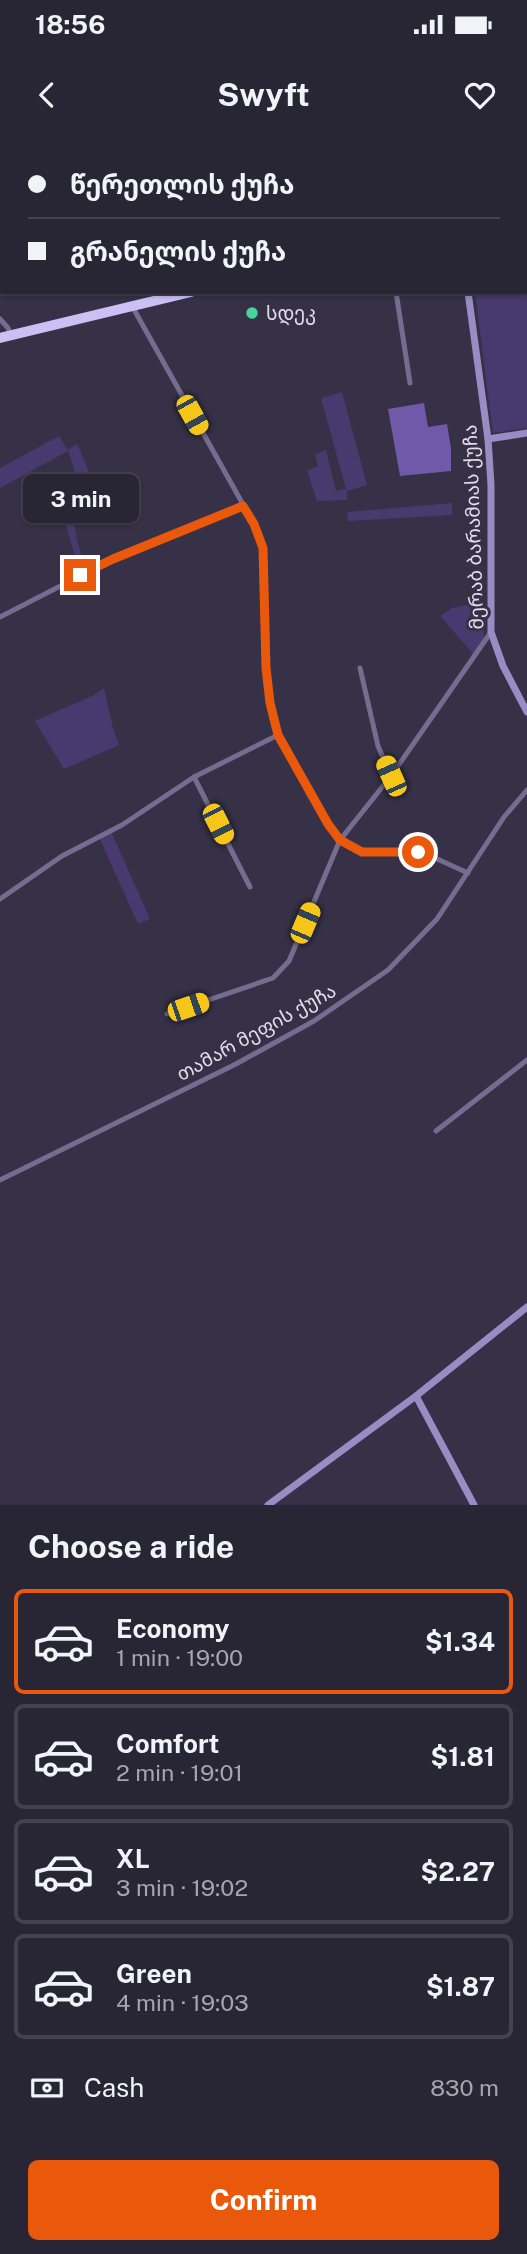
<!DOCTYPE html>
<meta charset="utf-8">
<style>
:root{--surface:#282534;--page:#343140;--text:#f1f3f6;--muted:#a5a5ac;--line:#44424f;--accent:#ea580c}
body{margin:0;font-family:"Public Sans","Noto Sans Georgian",sans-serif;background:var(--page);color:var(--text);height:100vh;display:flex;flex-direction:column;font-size:26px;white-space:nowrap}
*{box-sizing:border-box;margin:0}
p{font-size:23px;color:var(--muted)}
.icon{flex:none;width:38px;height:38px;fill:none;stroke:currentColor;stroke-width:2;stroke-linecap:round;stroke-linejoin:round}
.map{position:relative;height:1365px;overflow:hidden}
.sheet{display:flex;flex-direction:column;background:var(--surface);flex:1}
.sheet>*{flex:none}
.top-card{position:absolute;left:0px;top:0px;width:528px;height:154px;box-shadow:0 2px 5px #0004,0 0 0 2px var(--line);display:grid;align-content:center;height:154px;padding:0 28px;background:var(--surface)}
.end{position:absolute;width:32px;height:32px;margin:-16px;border:9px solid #ea580c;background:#fff;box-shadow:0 0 0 4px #fff}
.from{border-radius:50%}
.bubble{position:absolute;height:49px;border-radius:10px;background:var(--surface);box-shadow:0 2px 5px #0004,0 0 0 2px var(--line);font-size:23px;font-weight:700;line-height:49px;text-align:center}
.car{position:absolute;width:21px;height:42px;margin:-21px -10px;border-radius:9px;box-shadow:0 0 5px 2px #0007;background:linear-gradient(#f5c518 24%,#345 0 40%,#f5c518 0 76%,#345 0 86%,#f5c518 0)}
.top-card b{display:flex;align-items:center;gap:24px;height:66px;font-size:26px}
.top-card b+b{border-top:2px solid var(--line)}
.top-card i{width:18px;height:18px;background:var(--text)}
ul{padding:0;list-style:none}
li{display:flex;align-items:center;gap:21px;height:105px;margin:0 14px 10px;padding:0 14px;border:4px solid var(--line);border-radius:10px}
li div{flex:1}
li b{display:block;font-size:26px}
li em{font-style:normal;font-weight:700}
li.on{border-color:var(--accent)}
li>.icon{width:63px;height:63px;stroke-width:1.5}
h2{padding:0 28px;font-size:32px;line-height:84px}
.pay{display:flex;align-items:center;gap:18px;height:77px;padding:0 28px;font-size:26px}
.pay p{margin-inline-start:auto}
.button{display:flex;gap:14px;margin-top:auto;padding:14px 28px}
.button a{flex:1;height:80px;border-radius:10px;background:var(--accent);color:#fff;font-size:28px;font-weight:700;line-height:80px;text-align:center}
.status{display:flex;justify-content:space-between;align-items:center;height:49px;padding:0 35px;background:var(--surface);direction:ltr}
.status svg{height:19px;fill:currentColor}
header{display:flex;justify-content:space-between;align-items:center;height:91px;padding:0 28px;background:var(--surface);font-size:32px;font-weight:700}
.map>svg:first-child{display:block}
</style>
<div class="status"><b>18:56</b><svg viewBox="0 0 49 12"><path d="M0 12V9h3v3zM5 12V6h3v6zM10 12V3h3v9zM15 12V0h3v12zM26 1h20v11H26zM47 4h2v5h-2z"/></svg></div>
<header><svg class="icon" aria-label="back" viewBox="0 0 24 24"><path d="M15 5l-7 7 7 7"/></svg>Swyft<svg class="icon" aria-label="heart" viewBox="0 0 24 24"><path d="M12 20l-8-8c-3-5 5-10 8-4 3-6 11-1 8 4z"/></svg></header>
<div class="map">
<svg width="527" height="1365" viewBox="0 0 527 1365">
<rect width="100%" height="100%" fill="#363146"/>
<g fill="#48396e">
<polygon points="527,83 527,288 493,293 475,152 527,152"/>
<polygon points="342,252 367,345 347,351 347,360 317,361 307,331 318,326 315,314 326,310 336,351 346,349 321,258"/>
<polygon points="59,296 68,310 77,304 91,336 69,346 77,400 86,432 80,435 58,356 67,338 75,333 68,311 0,348 0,328"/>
<polygon points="452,363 452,375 348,381 347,372"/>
<polygon points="483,462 484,503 475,516 440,476 452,468"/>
<polygon points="104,548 113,588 119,605 64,629 35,581 94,555"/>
<polygon points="111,691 150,779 138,784 99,697"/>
</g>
<polygon fill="#6f59a8" points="424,263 428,287 447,284 451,308 451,331 400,336 388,269"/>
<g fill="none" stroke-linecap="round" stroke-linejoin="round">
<g stroke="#756d91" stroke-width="5">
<polyline points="393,2 398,0"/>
<polyline points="396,152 410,243"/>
<polyline points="132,166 254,384 263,409 266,528 272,578 278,595 328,684 340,700 362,712 424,713 468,733"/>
<polyline points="0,179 8,188 11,195"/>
<polyline points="0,477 113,419 243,366"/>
<polyline points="360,528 378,606 391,636"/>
<polyline points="194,637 250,747"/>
<polyline points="0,759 62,716 122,685 194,637 278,595"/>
<polyline points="167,874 273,838 289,821 340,700 391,636 491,492"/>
<polyline points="436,991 527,920"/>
<polyline points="0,1040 236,924 314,881 388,830 437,779 504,677 527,650"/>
</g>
<g stroke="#998cc4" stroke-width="7">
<polyline points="419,0 419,2"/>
<polyline points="468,152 488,299 491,345 491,492 503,526 527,572"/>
<polyline points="488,299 527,293"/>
<polyline points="416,1256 474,1365"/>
<polyline points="268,1365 416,1256 527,1167"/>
</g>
<g stroke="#cbbff4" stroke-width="10">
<polyline points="527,72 527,71"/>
<polyline points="0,198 191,152"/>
</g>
</g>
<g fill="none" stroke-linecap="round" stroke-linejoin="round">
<polyline stroke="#ea580c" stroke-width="9" points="80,435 113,419 243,366 254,384 263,408 266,528 270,563 278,595 328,684 340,700 362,712 418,712"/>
</g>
<circle fill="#48d49d" stroke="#363146" stroke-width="2.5" cx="252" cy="173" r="7"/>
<g text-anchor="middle" stroke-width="6" stroke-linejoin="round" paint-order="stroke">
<g font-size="19" fill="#e1dfec" stroke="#363146" text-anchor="start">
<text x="266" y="180">სდეკ</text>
</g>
<g font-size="19" fill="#e1dfec" stroke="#363146">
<text transform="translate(473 387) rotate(-92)" y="7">მერაბ ბარამიას ქუჩა</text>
<text transform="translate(256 892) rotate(-29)" y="7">თამარ მეფის ქუჩა</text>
</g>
</g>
</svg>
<i class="end from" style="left:418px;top:712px"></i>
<i class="end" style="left:80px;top:435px"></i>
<div class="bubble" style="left:23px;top:334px;width:116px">3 min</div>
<i class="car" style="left:192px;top:275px;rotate:151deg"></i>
<i class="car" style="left:391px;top:636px;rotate:336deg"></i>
<i class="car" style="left:218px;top:684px;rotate:153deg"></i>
<i class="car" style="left:305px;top:783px;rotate:23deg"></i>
<i class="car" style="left:188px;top:867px;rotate:71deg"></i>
<div class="top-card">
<b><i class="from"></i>წერეთლის ქუჩა</b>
<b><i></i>გრანელის ქუჩა</b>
</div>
</div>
<section class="sheet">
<h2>Choose a ride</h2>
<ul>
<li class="on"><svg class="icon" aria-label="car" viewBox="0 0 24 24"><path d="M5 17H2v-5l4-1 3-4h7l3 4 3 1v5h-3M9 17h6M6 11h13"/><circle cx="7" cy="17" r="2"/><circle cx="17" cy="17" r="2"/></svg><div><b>Economy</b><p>1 min · 19:00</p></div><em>$1.34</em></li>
<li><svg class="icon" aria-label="car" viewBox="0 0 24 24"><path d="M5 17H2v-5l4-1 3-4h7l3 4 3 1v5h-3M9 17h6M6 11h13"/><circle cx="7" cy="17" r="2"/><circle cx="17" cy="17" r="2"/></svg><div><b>Comfort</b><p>2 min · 19:01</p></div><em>$1.81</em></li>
<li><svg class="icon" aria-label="car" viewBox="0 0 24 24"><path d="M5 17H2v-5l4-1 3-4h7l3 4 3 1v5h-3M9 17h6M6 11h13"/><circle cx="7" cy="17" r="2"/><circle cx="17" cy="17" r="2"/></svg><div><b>XL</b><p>3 min · 19:02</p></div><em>$2.27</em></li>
<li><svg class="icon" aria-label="car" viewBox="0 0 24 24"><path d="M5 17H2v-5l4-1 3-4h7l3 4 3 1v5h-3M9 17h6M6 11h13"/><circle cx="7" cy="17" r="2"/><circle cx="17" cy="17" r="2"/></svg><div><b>Green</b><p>4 min · 19:03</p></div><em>$1.87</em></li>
</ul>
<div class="pay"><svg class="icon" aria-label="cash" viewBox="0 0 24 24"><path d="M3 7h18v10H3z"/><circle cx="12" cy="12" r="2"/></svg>Cash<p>830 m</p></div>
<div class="button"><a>Confirm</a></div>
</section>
